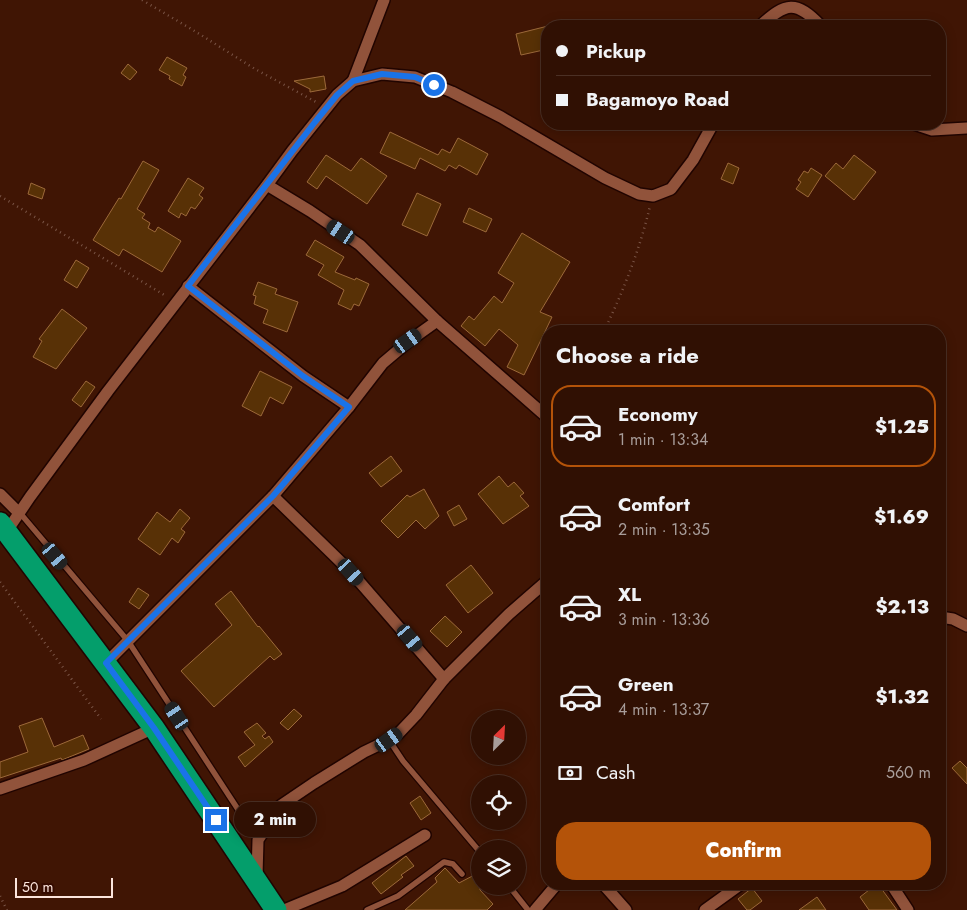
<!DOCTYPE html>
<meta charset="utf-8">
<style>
:root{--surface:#301003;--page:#3c1e12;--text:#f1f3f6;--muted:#a89d9a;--line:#4b3025;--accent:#b45309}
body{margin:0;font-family:Jost,sans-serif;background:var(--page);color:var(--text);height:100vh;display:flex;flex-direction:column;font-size:19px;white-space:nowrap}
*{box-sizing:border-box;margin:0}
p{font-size:16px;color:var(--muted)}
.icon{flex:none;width:28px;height:28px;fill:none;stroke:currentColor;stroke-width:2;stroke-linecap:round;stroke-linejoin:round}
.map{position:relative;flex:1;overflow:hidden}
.sheet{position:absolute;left:541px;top:325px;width:405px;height:565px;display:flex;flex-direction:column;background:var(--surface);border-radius:20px;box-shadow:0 2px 12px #0003,0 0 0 1px var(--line)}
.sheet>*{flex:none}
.hud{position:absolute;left:541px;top:20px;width:405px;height:110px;border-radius:20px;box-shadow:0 2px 12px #0003,0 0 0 1px var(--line);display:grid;align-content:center;height:110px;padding:0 15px;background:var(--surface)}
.needle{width:32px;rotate:24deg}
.tools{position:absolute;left:471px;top:710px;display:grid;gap:10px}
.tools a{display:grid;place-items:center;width:55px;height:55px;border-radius:50%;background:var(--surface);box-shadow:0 2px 12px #0003,0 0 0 1px var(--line);font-size:25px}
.scale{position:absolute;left:15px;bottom:12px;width:98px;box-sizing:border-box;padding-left:5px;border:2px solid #fbe4dc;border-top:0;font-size:14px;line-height:18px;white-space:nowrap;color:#fbe4dc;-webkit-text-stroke:4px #350b00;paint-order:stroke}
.end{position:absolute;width:22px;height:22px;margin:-11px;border:6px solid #1a73e8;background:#fff;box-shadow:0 0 0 2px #fff}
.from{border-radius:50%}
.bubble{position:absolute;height:35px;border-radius:18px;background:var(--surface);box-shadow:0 2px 12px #0003,0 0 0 1px var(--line);font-size:16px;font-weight:800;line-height:35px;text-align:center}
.car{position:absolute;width:15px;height:30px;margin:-15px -8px;border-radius:6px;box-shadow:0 0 4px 1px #0007;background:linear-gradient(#222 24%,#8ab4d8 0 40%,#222 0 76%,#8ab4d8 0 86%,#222 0)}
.hud b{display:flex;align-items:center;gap:18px;height:48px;font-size:19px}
.hud b+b{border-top:1px solid var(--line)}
.hud i{width:12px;height:12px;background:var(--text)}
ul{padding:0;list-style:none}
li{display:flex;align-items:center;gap:15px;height:82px;margin:0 10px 8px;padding:0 5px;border:2px solid transparent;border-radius:20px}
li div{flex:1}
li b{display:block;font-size:19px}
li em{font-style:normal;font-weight:800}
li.selected{border-color:var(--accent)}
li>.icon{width:45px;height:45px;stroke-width:1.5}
h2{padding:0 15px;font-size:22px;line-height:60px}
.pay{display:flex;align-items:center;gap:12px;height:55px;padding:0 15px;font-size:19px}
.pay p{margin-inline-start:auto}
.primary-button{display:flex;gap:10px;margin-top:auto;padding:10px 15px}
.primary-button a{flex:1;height:58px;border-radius:20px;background:var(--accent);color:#fff;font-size:20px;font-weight:800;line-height:58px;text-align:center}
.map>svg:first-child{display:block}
</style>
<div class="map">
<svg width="967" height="910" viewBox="0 0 967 910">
<rect width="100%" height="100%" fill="#401504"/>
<g fill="#583106" stroke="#9c693a">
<polygon points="548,26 548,49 521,55 516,34"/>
<polygon points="167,57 187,68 183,75 186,77 182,86 169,79 170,76 159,70"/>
<polygon points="128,64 137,72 130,80 121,73"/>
<polygon points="324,76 326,89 310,92 310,89 294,81"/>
<polygon points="390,132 438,155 442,149 450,153 458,138 488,154 477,175 459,165 456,169 449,165 445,171 420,158 415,169 380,153"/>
<polygon points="326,155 351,171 361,158 387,176 367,204 326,176 317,189 307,182"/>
<polygon points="854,155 876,172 854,200 825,176 836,163 843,169"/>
<polygon points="143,161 159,170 137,209 145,214 142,218 150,223 148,228 155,232 158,227 181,241 162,272 123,249 119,256 93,240 119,198 121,199"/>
<polygon points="728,163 739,168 733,184 721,179"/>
<polygon points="811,168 822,175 808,197 796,189 801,182 798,180 804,171 808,173"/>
<polygon points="188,178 204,188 199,195 203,198 195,209 191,207 186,216 181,213 179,218 168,211"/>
<polygon points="31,183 45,189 42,199 28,194"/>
<polygon points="417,193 441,204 427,236 402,225"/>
<polygon points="469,208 492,219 486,232 463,222"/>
<polygon points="522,233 570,262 540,312 552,317 524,375 507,367 518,345 499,329 485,346 461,326 469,316 474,320 494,296 502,303 514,283 498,273"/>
<polygon points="315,240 344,257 335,272 355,280 356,278 369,284 359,306 354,304 351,310 338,304 344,290 318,275 324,265 306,255"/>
<polygon points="76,260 89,268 77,288 64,280"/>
<polygon points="258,282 277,289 275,294 298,302 287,332 263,323 268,310 254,304 256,296 253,295"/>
<polygon points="62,309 87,328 56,369 33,357 42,341 39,339"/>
<polygon points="260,371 292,387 283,404 270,397 261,416 242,406"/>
<polygon points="86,381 95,387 81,407 72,400"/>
<polygon points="391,456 402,471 381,487 369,473"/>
<polygon points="499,476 508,487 514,482 524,493 520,496 529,506 503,524 478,494"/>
<polygon points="424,489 439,516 425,529 416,520 398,538 381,521 407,495 410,497"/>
<polygon points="459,505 467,519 454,526 447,512"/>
<polygon points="180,509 190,518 181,529 185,532 178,543 172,538 160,555 138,539 157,512 170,522"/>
<polygon points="471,565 493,593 468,613 446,585"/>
<polygon points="138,588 149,595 139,609 129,602"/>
<polygon points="231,591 258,627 259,626 282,654 274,660 270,656 214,707 181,671 232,625 215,604"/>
<polygon points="445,616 462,632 447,647 430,631"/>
<polygon points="294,709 302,716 288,730 280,723"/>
<polygon points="42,718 54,747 83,735 89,749 62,760 61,758 0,778 0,762 28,752 19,726"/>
<polygon points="257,723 266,733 262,736 265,739 269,736 273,742 245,767 238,757 255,745 244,732"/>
<polygon points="960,761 967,768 967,784 952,768"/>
<polygon points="420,796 431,813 421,820 410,803"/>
<polygon points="406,856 414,866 401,875 403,877 381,894 372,883"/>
<polygon points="445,868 459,883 480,872 480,890 493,904 487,910 405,910 437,882 435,878"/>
<polygon points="864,884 878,884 897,910 869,910 860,897 869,890"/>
<polygon points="752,888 762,901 750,910 747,910 738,899"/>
<polygon points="817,897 826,910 799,910"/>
</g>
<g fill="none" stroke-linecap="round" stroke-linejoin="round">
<defs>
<g id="lane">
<polyline points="20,513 128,641 258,840"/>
<polyline points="389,740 403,761 480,852"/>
<polyline points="509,886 528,910"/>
<polyline points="367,910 398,896 444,862 453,864 462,874"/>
</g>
<g id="street">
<path d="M760,26c26,-24 36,-26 61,0"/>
<polyline points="353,81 384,0"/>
<polyline points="914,124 932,130 967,128"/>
<polyline points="267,185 310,211 360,245 437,321 548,418"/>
<polyline points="188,286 303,376 349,407"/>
<polyline points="0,494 19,513"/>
<polyline points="273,496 351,572 444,679"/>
<polyline points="7,531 30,497 108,391 267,185 292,151 337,95 353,81 382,74 415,77 452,92 501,117 605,178 639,194 653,196 671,189 693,160 713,124"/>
<polyline points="940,617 953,619 967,626"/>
<polyline points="106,663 273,496 349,407 383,363 409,341 437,321"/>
<polyline points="0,789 84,760 154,728"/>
<polyline points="257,876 258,840 280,806 314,783 364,752 389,740 398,734 416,715 444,679 509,614 548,580"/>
<polyline points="603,884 626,910"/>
<polyline points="891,884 908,910"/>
<polyline points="284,910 342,886 425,835"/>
<polyline points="535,910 557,884"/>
<polyline points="705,910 741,884"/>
</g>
<polyline id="highway" points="0,523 154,728 276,910"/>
</defs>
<use href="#lane" stroke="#200400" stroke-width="8"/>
<use href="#street" stroke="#200400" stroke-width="14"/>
<use href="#highway" stroke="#200400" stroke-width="24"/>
<g stroke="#7a5547" stroke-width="2.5" stroke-dasharray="1 4" stroke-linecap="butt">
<polyline points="142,0 193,30 255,69 316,102"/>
<polyline points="0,196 166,296"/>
<path d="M604,331c19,-39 36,-82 46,-125"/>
<polyline points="0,582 101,719"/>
<polyline points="0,896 7,910"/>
</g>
<use href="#lane" stroke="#91533b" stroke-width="5.5"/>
<use href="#street" stroke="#91533b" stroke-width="11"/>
<use href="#highway" stroke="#049e6b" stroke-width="21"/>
</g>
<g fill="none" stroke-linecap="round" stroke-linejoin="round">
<polyline stroke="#1a73e8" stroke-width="6" points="216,820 154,728 106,663 273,496 349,407 303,376 188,286 315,122 337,95 353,81 382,74 415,77 434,85"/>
</g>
</svg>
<div class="tools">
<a><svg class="needle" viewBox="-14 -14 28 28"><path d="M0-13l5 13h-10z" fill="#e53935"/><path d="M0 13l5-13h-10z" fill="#a89d9a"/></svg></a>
<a><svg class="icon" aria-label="locate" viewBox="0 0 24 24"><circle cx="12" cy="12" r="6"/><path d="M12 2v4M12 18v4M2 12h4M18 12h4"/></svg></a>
<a><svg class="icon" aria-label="layers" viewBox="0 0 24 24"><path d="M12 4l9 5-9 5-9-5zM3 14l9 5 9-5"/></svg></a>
</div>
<div class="scale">50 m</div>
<i class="end from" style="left:434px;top:85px"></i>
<i class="end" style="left:216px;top:820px"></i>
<div class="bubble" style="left:234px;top:802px;width:82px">2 min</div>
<i class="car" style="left:341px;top:232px;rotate:304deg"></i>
<i class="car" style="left:408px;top:341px;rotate:55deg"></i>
<i class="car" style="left:55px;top:556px;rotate:140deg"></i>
<i class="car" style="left:351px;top:572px;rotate:138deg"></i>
<i class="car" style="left:410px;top:638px;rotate:140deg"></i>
<i class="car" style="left:177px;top:716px;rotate:327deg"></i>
<i class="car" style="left:389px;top:740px;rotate:55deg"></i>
<div class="hud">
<b><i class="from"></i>Pickup</b>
<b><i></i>Bagamoyo Road</b>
</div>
<section class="sheet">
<h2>Choose a ride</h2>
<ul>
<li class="selected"><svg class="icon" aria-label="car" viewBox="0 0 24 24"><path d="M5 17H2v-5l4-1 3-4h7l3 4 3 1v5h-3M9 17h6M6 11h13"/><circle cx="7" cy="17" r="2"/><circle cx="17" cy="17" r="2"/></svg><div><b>Economy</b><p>1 min · 13:34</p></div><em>$1.25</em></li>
<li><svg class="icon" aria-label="car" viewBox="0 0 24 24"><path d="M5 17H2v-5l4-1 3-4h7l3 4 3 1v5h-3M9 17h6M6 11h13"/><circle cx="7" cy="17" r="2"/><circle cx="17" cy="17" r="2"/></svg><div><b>Comfort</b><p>2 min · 13:35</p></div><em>$1.69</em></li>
<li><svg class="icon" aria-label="car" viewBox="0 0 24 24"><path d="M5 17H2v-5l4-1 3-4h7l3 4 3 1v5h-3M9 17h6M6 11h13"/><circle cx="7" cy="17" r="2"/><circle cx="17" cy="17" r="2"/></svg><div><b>XL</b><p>3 min · 13:36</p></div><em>$2.13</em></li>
<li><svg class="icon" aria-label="car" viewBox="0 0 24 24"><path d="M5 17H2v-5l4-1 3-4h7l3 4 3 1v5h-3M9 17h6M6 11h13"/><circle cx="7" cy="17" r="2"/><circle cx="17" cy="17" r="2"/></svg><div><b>Green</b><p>4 min · 13:37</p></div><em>$1.32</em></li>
</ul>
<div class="pay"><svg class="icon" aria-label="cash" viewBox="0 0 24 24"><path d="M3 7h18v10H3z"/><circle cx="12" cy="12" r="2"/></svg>Cash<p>560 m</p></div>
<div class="primary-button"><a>Confirm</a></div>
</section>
</div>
